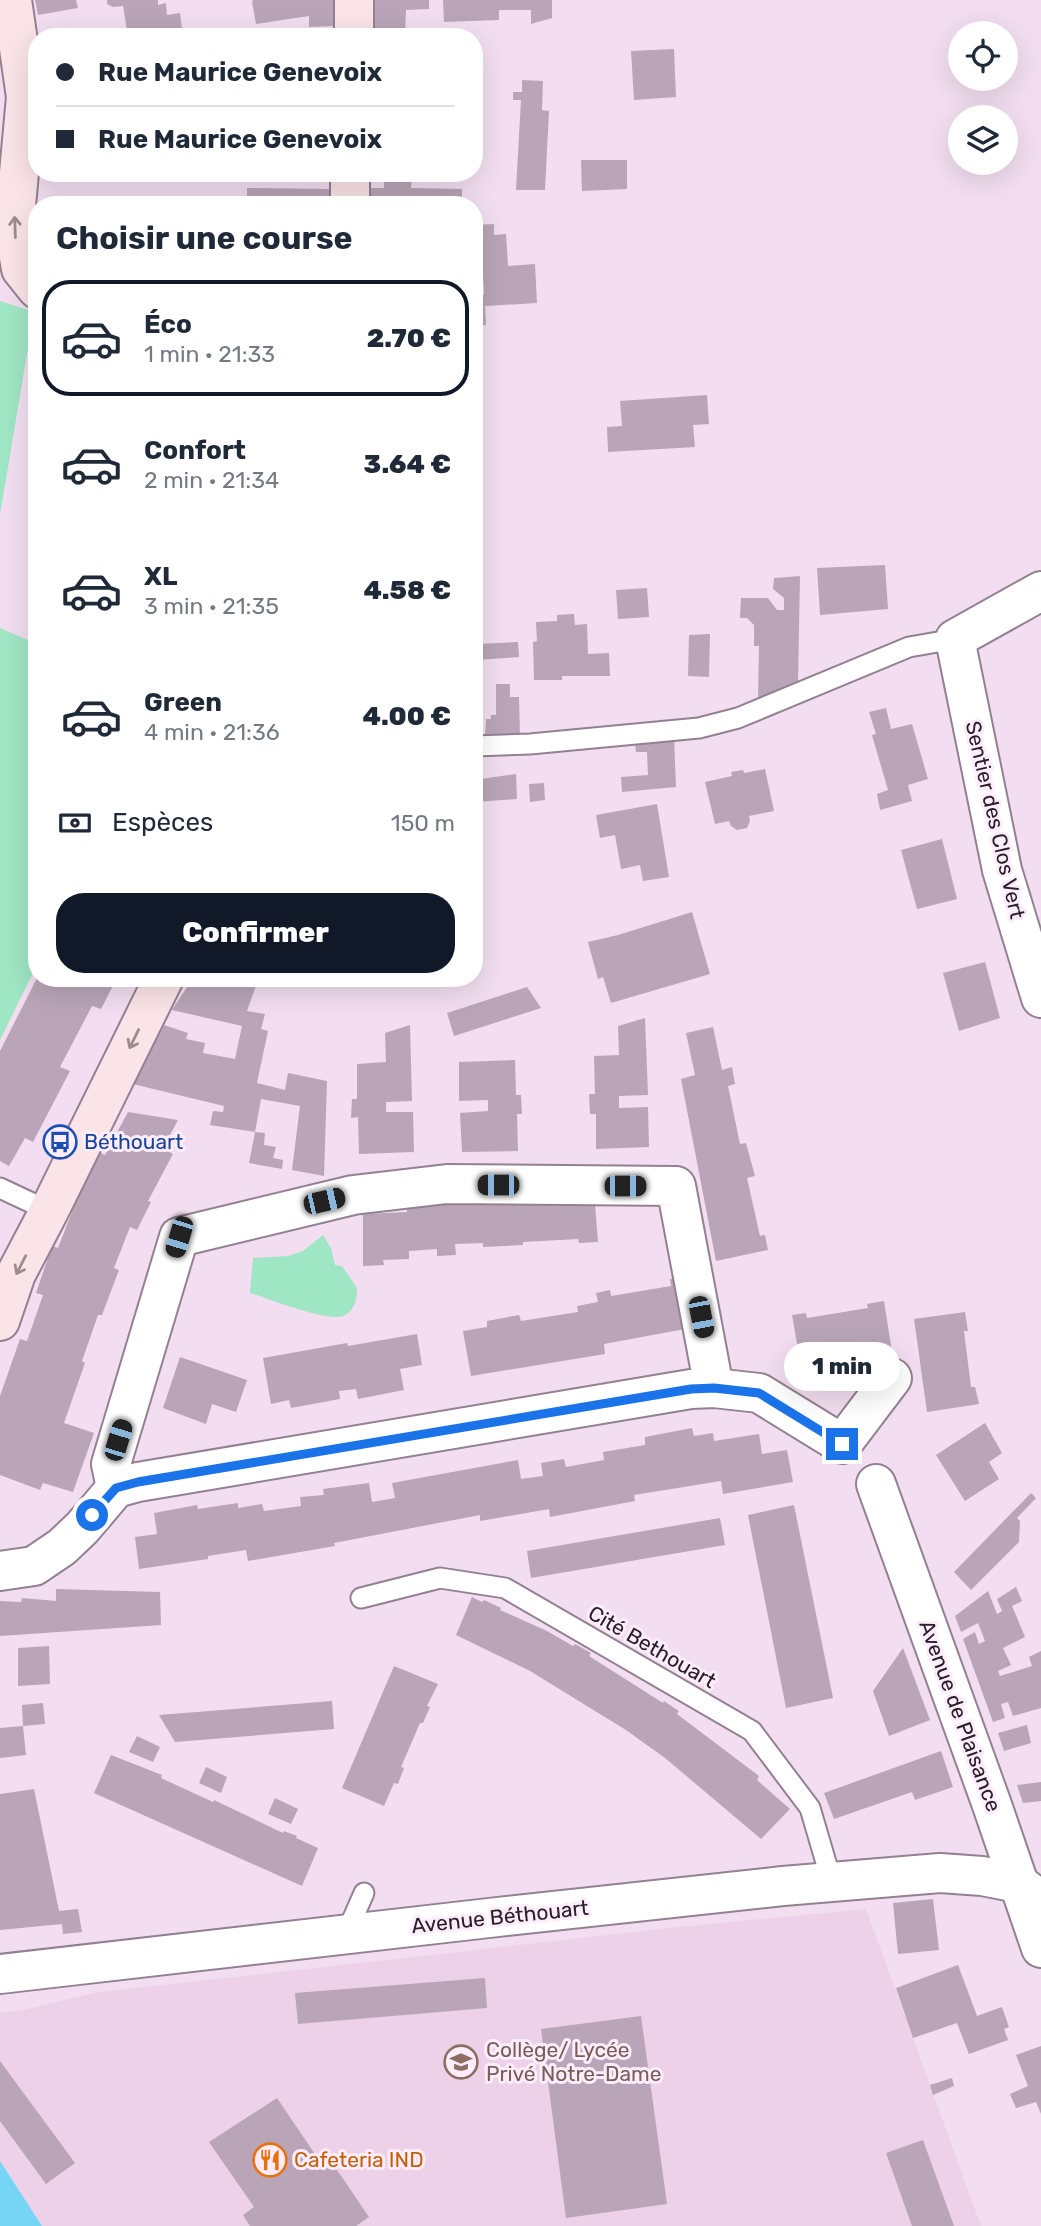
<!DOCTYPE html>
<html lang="fr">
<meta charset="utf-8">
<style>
:root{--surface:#fff;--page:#f6f6f7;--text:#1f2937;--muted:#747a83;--line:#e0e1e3;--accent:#111827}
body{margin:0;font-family:Rubik,sans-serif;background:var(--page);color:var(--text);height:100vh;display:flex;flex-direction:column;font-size:26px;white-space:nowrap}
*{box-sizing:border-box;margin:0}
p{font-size:23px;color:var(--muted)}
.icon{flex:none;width:38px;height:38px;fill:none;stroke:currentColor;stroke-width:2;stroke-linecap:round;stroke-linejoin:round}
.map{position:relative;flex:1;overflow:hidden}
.drawer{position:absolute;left:28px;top:196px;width:455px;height:791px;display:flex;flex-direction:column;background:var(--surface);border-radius:28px;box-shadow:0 7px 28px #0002}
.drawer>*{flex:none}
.banner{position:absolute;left:28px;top:28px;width:455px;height:154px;border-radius:28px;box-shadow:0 7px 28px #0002;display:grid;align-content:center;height:154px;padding:0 28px;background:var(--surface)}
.buttons{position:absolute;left:948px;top:21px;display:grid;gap:14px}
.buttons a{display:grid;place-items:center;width:70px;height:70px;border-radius:50%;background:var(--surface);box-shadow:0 7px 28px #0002;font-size:35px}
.end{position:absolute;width:32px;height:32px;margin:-16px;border:9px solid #1a73e8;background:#fff;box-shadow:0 0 0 4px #fff}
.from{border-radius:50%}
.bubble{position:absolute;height:49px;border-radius:24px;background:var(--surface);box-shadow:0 7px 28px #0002;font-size:23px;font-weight:800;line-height:49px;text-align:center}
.car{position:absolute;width:21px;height:42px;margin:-21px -10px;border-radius:9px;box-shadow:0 0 5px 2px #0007;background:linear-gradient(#222 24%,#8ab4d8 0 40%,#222 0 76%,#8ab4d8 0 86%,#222 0)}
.banner b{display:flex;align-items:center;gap:24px;height:66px;font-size:26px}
.banner b+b{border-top:2px solid var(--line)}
.banner i{width:18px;height:18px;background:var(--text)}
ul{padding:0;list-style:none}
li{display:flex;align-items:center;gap:21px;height:116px;margin:0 14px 10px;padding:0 14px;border:4px solid transparent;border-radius:28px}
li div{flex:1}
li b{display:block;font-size:26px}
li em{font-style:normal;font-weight:800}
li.current{border-color:var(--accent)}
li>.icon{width:63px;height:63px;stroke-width:1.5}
h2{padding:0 28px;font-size:32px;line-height:84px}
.pay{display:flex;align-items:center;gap:18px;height:77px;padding:0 28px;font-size:26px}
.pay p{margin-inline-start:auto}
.primary-button{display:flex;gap:14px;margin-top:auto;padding:14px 28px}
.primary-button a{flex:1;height:80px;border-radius:28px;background:var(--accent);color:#fff;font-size:28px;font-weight:800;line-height:80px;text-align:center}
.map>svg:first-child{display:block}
</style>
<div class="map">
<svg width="1041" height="2226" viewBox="0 0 1041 2226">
<rect width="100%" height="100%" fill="#f2def0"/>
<polygon fill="#ecd1e9" points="866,1909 981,2226 42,2226 0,2161 0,2013 22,2010 99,1992 680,1927"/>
<g fill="#9fe6c4">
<polygon points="0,301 34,312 0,515"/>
<polygon points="0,628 37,644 37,965 0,1040"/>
<path d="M323,1235l8,13 4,17 7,1 15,22c0,11 -2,23 -14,28 -16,6 -74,-17 -93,-23l3,-35 35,-2 15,-5z"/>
</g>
<polygon fill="#76d4f5" points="0,2161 42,2226 0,2226"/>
<g fill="#b9a5b7">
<polygon points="35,0 76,0 78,8 38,15"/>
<polygon points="107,0 158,0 158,5 166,3 167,15 180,13 183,37 173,37 171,28 172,36 128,37 123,6 113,7 107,4"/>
<polygon points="253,0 333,0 333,26 309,27 309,16 256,24 252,2"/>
<polygon points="374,0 429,0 429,9 406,10 405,37 373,37"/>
<polygon points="443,0 552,0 552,18 531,24 531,10 499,10 499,20 444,22"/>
<polygon points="674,49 676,97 634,100 631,51"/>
<polygon points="522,80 543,81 542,110 549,111 545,190 516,190 521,100 513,100 513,92 522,92"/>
<polygon points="581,160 627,160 627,189 582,191"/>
<polygon points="384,175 412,176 411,188 462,189 462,205 371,205 371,188 384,188"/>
<polygon points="247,188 330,189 329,205 247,205"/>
<polygon points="99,198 129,203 128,205 97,205"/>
<polygon points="494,224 494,235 506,234 508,266 535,264 537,303 485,306 486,325 474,325 474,295 484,294 481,238 474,238 474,225"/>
<polygon points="707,395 709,424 693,425 695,447 608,452 607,427 622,426 620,401"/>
<polygon points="474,532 479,555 474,556"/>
<polygon points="885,565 888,609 820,615 817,568"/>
<polygon points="800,576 798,684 758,699 759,646 754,646 754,625 747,618 740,618 741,598 768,598 777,610 784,610 784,598 773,589 774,578"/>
<polygon points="647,588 649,617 618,619 616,590"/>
<polygon points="574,614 575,625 587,624 588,654 609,653 610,676 562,676 562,680 534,680 533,642 537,641 536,622 557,621 557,615"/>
<polygon points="710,634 709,677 688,676 689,635"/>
<polygon points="518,642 519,657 476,660 476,644"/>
<polygon points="496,684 510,684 510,697 519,697 520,737 485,738 486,719 491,719 491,715 496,715"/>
<polygon points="886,708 891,729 912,724 928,779 908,785 912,801 880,810 877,794 888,790 872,735 876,734 869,712"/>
<polygon points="674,737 676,787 622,792 621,777 648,775 647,752 636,752 635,741"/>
<polygon points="765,769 774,811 749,816 750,821 747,828 737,830 731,826 729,821 715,824 705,782 732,776 731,772 743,770 744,773"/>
<polygon points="516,774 517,799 474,802 474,780"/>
<polygon points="544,783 545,800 530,802 529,784"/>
<polygon points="657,804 669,877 643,881 640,865 621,869 615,835 600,838 596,815"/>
<polygon points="942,839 957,899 917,909 901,850"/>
<polygon points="692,912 710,974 611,1003 603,977 598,979 588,942 618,935"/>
<polygon points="985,962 1000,1018 959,1031 943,973"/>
<polygon points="37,978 117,978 101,1009 92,1006 60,1067 70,1071 33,1142 25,1138 9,1166 0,1161 0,1051"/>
<polygon points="193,978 263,978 261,984 257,983 247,1011 265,1014 261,1029 268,1031 257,1083 285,1090 288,1073 327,1081 324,1176 292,1170 300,1106 261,1099 255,1132 210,1125 213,1111 223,1112 224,1106 133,1084 164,1025 188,1033 186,1039 205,1043 203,1053 235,1059 242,1026 172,1010"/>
<polygon points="527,987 541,1008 454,1036 447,1013"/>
<polygon points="645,1018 648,1095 619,1096 619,1108 648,1107 649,1147 596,1149 596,1114 590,1114 589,1094 595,1094 594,1056 619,1055 618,1026"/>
<polygon points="410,1025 412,1101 386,1102 386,1112 413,1112 414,1152 359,1154 358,1117 351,1118 352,1099 357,1099 357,1064 386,1062 385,1033"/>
<polygon points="713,1027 722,1070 732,1067 735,1084 728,1086 740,1144 746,1143 755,1176 747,1178 760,1236 765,1235 768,1250 716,1261 681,1079 695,1075 686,1033"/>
<polygon points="515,1060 516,1095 521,1095 522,1114 517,1114 518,1151 462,1152 460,1113 488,1111 488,1100 459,1101 459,1062"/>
<polygon points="128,1112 178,1120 163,1148 173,1154 148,1201 151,1202 137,1230 130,1227 114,1268 119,1270 102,1315 98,1315 82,1361 85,1363 64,1423 94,1433 73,1492 43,1483 40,1490 0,1475 0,1396 20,1339 27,1341 43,1295 36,1293 52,1246 58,1248 84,1181 98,1152 105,1155"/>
<polygon points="255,1132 265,1133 264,1145 276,1147 273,1158 283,1160 282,1169 249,1163"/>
<polygon points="594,1192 598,1242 579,1243 578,1239 523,1242 523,1245 483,1247 483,1243 455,1244 456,1255 437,1256 437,1249 409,1251 409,1259 383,1260 384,1265 363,1266 363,1214 407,1212 407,1204"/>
<polygon points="670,1279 686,1279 696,1327 604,1344 605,1354 471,1376 463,1331 487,1327 487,1321 519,1315 521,1321 578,1312 577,1306 598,1302 596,1293 610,1290 611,1296 671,1286"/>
<polygon points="884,1301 892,1352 801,1366 792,1315 806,1313 807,1318 868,1308 867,1304"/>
<polygon points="965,1312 968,1331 964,1331 971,1387 975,1387 979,1404 927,1412 914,1319"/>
<polygon points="417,1334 422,1365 400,1369 404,1390 358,1399 356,1389 339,1391 340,1399 291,1408 289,1400 271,1404 263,1358 347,1343 348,1346"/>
<polygon points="180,1357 247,1380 236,1412 212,1404 206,1424 163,1408"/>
<polygon points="985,1423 1002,1453 989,1462 999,1479 965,1501 936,1455"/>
<polygon points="692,1428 694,1436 713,1433 714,1441 759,1434 762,1454 787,1450 793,1482 723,1494 721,1481 634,1495 635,1501 550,1517 549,1509 480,1521 480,1515 334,1543 335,1546 248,1561 246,1550 208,1556 208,1559 139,1569 135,1537 157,1534 154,1513 197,1505 198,1509 238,1503 238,1508 262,1504 264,1511 301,1506 300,1497 324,1495 323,1489 369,1483 372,1502 395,1498 392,1483 518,1460 521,1479 543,1476 541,1463 564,1459 566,1467 604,1460 603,1452 645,1445 645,1437"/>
<polygon points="1031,1493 1036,1498 1017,1518 1020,1521 1019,1542 971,1590 954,1572"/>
<polygon points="794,1505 833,1698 786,1708 748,1515"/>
<polygon points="720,1518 725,1545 531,1578 527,1551"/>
<polygon points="1016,1587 1022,1601 1012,1606 1025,1637 1003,1648 1011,1665 998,1671 1000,1676 1032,1666 1029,1657 1041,1651 1041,1708 1013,1716 1008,1702 1001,1704 1005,1718 993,1722 963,1639 975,1632 979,1644 985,1641 978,1623 961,1632 955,1616 988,1591 997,1614 1002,1611 997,1599"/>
<polygon points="56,1589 160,1592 161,1625 0,1636 0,1601 21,1602 22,1598 56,1601"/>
<polygon points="472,1597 482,1602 484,1600 501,1608 500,1610 547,1631 573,1646 575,1644 591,1653 589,1656 663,1703 664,1701 679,1711 677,1714 759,1776 757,1780 790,1809 761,1839 665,1758 626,1730 530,1671 456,1635"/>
<polygon points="49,1646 50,1684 18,1686 18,1648"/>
<polygon points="903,1648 930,1720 889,1736 873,1691"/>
<polygon points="394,1666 438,1684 427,1706 430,1707 423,1723 420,1723 401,1767 404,1768 398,1784 394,1783 384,1806 342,1788"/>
<polygon points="332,1701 334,1729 175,1742 159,1715"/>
<polygon points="43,1703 45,1724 23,1726 22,1705"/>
<polygon points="1027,1725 1031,1743 1004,1751 998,1733"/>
<polygon points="23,1726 26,1755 0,1758 0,1728"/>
<polygon points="137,1736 160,1747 153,1762 129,1752"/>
<polygon points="941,1751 953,1787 915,1800 912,1792 834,1819 824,1793"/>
<polygon points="111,1755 162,1775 161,1778 213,1802 214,1800 283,1833 284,1831 297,1836 296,1838 318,1848 302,1886 94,1793"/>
<polygon points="206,1767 227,1777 221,1793 199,1783"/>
<polygon points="1041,1782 1041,1801 1023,1803 1017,1785"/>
<polygon points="34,1789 59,1911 78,1909 82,1932 63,1934 62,1924 0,1930 0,1794"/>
<polygon points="275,1798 298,1809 291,1824 268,1814"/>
<polygon points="933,1899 939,1950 898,1954 893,1903"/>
<polygon points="958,1965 977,2016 1002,2007 1009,2027 1004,2029 1008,2040 969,2054 957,2023 913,2038 896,1988"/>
<polygon points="485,1978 487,2008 298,2024 295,1993"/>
<polygon points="641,2016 667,2204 566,2218 541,2029"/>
<polygon points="1041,2046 1041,2114 1036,2102 1016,2108 1010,2094 1028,2086 1016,2055"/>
<polygon points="0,2061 75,2163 46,2184 0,2121"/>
<polygon points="952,2078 954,2086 933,2095 930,2085"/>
<polygon points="277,2098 321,2163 329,2158 369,2217 356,2226 250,2226 243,2215 254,2207 209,2142"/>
<polygon points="923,2140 954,2226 912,2226 886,2153"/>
</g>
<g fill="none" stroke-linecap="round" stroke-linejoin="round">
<defs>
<g id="lane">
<polyline points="474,746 530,744 699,728 738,718 909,647 955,639"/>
<polyline points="0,1188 49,1211"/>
<polyline points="361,1598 440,1578 505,1588 752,1731 810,1808 832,1883"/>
<polyline points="346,1934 364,1893"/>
</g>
<g id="street">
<polyline points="1041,591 955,639 1002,870 1041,998"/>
<polyline points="876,1484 992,1805 1041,1948"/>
<polyline points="116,1488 111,1464 179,1237 353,1195 447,1184 676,1186 714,1388"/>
<polyline points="0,1571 34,1566 62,1547 82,1528 116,1488 138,1482 691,1389 714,1388 759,1393 842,1444 892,1378"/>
<polyline points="0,1974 489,1918 783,1886 940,1873 982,1876 1018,1883 1041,1901"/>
</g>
<g id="secondary">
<polyline points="12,0 26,97 14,227 21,269 37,289"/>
<polyline points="354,37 354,0"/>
<polyline points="350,205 350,173"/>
<polyline points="0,1321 16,1274 49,1211 164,978"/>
</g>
</defs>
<use href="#lane" stroke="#938091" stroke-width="23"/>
<use href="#street" stroke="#938091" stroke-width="42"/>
<use href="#secondary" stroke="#938091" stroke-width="42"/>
<use href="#lane" stroke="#fff" stroke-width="19"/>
<use href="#street" stroke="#fff" stroke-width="38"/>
<use href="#secondary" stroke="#fbe4e7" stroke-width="38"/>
</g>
<defs><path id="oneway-shaft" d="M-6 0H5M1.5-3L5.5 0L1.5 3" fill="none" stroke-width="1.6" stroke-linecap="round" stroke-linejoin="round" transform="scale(1.75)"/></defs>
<g stroke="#9c8c91">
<use href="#oneway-shaft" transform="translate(15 227) rotate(-92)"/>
<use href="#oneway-shaft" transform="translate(134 1039) rotate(116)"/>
<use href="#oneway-shaft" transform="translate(21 1265) rotate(117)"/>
</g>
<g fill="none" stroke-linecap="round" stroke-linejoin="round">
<polyline stroke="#1a73e8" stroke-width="9" points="92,1515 116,1488 138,1482 691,1389 714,1388 759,1393 842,1444"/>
</g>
<defs>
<symbol id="bus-ring" viewBox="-11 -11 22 22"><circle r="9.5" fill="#fdecfb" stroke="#1a4fb4" stroke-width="1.5"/><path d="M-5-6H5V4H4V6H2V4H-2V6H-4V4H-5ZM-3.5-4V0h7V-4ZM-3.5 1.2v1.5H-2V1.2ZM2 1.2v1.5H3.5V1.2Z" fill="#1a4fb4"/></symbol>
<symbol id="school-ring" viewBox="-11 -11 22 22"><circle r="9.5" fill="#fdecfb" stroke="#8d6e63" stroke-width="1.5"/><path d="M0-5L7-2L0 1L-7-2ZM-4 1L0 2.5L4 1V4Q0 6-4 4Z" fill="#8d6e63"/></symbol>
<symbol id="restaurant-ring" viewBox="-11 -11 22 22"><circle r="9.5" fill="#fdecfb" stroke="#e8710a" stroke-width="1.5"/><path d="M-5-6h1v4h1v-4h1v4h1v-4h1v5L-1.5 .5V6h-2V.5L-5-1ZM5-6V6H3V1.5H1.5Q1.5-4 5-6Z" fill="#e8710a"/></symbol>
</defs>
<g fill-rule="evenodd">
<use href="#bus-ring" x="41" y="1123" width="38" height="38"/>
<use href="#school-ring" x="442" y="2043" width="38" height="38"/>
<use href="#restaurant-ring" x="251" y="2141" width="38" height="38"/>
</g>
<g text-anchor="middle" stroke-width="6" stroke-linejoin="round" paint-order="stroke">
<g font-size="21" fill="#282027" stroke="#fdecfb">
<text transform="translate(995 820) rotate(77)" y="7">Sentier des Clos Vert</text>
<text transform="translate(652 1647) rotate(30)" y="7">Cité Bethouart</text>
<text transform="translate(960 1716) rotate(70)" y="7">Avenue de Plaisance</text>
<text transform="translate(500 1917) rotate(-6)" y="7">Avenue Béthouart</text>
</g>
<g font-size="21" fill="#164399" stroke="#fdecfb" text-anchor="start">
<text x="84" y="1149">Béthouart</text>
</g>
<g font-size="21" fill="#785e54" stroke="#fdecfb" text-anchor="start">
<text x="486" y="2057">Collège/ Lycée<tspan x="486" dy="24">Privé Notre-Dame</tspan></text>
</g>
<g font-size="21" fill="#c56008" stroke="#fdecfb" text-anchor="start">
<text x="294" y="2167">Cafeteria IND</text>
</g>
</g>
</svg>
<div class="buttons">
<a><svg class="icon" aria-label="locate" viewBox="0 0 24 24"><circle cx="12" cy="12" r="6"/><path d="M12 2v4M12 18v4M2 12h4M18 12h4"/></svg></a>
<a><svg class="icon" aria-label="layers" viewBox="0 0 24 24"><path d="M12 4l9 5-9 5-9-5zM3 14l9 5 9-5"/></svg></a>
</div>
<i class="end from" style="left:92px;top:1515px"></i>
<i class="end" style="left:842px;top:1444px"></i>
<div class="bubble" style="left:784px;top:1342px;width:116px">1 min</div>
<i class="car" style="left:498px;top:1185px;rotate:270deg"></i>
<i class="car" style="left:625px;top:1186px;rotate:90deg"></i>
<i class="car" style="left:324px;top:1201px;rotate:77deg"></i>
<i class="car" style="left:179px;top:1237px;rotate:197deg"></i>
<i class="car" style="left:701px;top:1317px;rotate:169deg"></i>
<i class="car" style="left:118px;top:1440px;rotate:17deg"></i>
<div class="banner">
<b><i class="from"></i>Rue Maurice Genevoix</b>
<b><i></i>Rue Maurice Genevoix</b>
</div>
<section class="drawer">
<h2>Choisir une course</h2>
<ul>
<li class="current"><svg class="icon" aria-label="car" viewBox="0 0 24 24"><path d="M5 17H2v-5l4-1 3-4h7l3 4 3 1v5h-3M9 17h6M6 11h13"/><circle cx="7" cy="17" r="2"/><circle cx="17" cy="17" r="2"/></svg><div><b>Éco</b><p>1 min · 21:33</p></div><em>2.70 €</em></li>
<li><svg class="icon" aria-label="car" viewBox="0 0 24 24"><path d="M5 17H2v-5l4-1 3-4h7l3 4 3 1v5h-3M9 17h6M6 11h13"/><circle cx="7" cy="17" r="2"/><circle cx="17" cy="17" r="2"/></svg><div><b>Confort</b><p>2 min · 21:34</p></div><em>3.64 €</em></li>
<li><svg class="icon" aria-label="car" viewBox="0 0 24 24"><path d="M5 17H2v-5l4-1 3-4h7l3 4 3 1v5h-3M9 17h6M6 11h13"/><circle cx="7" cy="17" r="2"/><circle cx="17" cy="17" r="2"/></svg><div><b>XL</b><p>3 min · 21:35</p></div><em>4.58 €</em></li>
<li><svg class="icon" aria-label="car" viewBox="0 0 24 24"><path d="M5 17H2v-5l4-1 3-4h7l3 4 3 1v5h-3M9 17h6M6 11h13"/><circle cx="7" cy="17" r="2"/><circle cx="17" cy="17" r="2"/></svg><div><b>Green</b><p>4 min · 21:36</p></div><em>4.00 €</em></li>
</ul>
<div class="pay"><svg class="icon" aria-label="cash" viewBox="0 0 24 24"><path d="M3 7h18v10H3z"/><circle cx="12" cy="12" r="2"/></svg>Espèces<p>150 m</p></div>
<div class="primary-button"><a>Confirmer</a></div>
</section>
</div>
